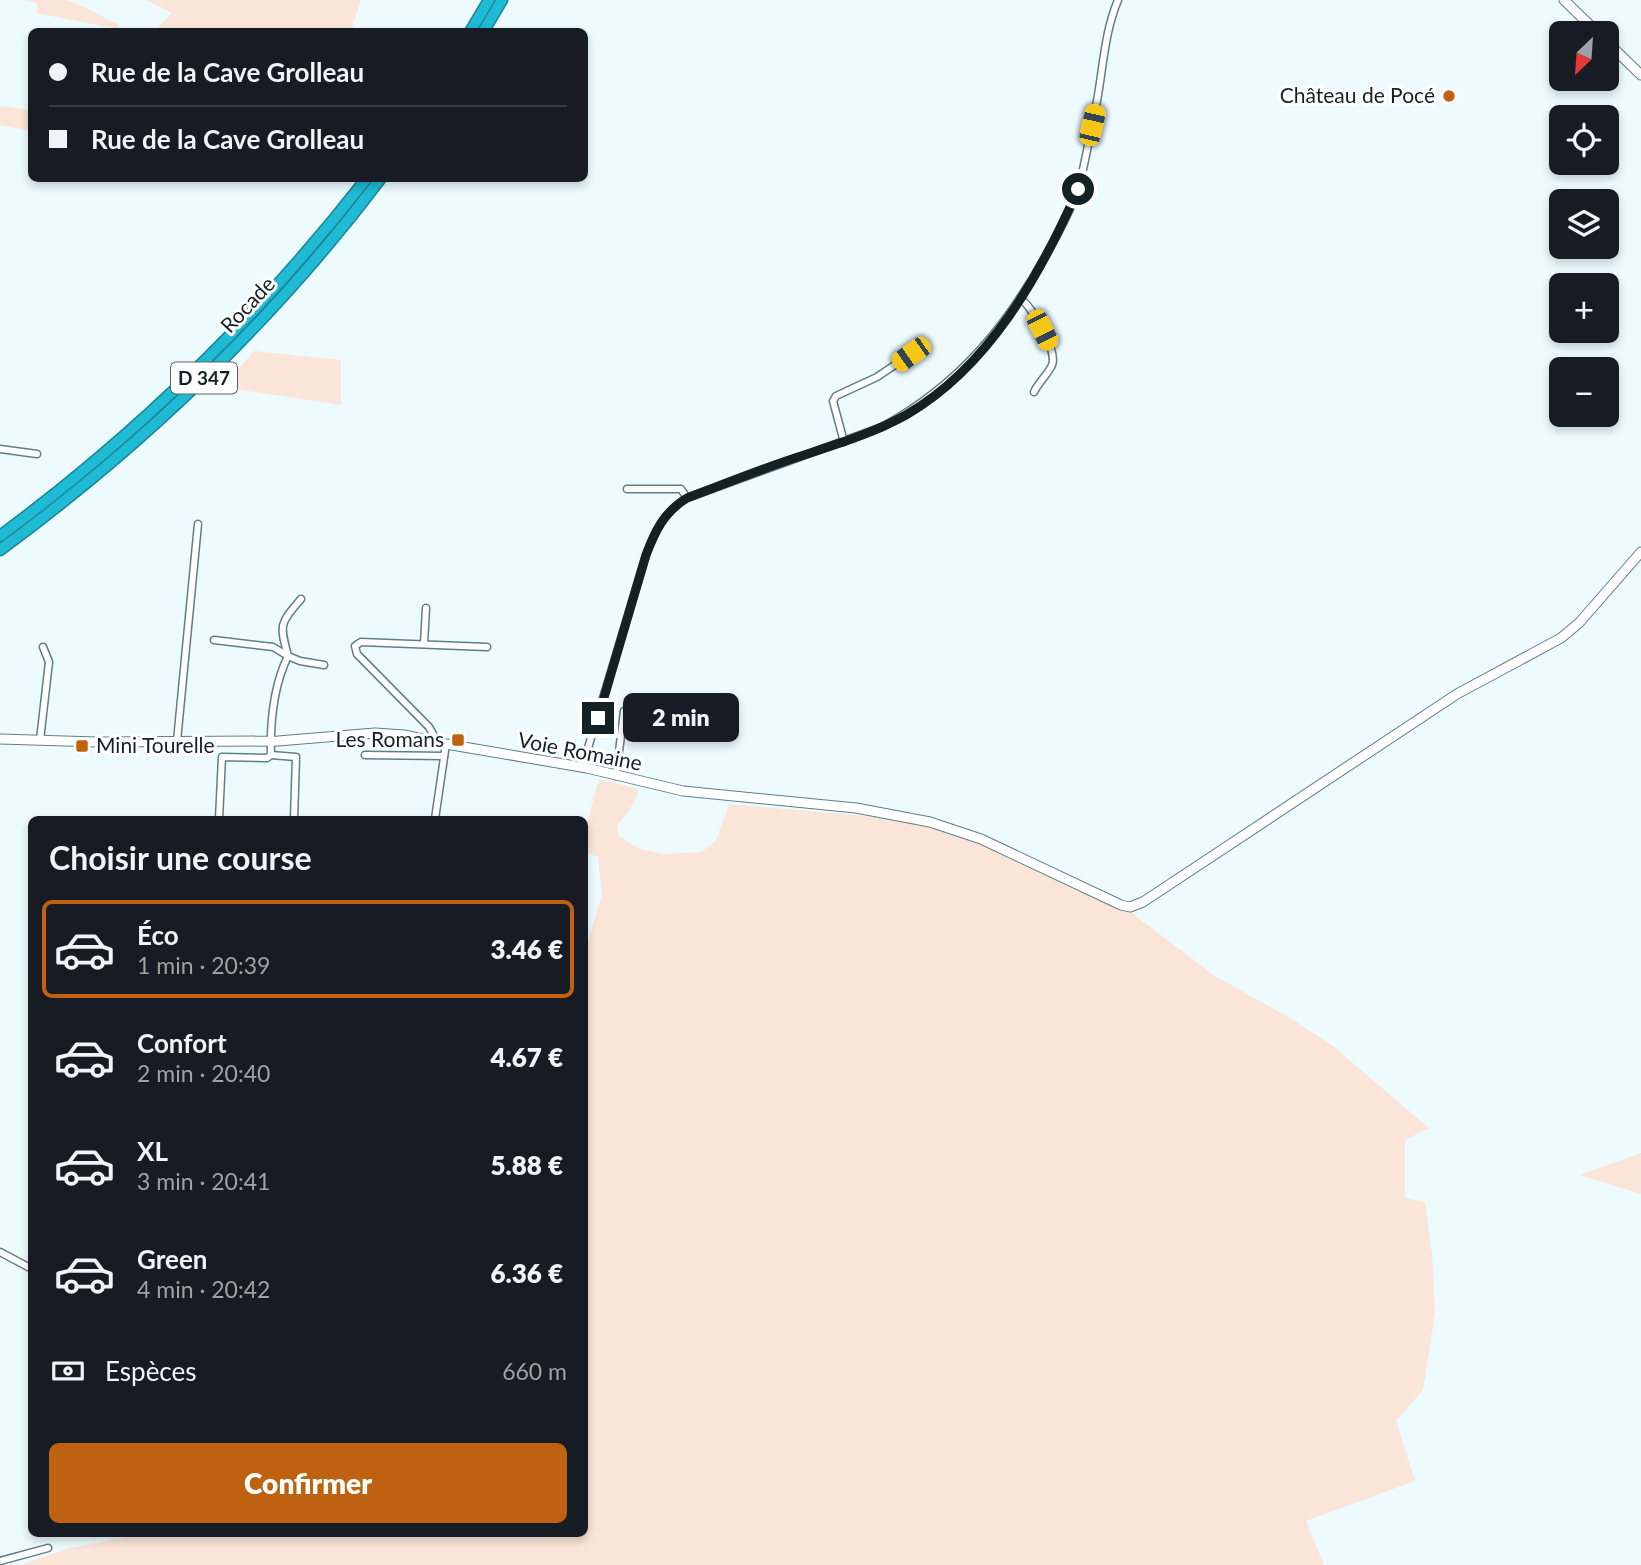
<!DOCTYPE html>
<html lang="fr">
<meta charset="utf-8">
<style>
:root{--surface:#171b24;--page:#242831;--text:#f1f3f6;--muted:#9ea1a6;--line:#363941;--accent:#be6211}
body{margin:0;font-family:Lato,sans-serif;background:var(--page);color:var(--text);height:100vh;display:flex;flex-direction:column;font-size:26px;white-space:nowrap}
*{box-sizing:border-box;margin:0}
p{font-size:23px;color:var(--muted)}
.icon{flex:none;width:38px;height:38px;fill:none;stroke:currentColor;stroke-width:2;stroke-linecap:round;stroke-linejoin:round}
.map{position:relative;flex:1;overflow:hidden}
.details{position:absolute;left:28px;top:816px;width:560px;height:721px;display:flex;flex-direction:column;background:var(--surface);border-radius:10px;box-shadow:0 4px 10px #0003}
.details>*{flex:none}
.guide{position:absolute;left:28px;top:28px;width:560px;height:154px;border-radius:10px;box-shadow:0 4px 10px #0003;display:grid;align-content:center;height:154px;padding:0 21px;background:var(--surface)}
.needle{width:46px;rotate:205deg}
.fabs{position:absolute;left:1549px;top:21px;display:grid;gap:14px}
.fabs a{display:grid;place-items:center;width:70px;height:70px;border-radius:10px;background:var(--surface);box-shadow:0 4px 10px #0003;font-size:35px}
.end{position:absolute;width:32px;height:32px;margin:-16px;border:9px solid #142124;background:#fff;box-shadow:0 0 0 4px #fff}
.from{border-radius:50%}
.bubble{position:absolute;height:49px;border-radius:10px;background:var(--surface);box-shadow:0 4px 10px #0003;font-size:23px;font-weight:800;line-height:49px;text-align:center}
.car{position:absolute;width:21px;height:42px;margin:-21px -10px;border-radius:9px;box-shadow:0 0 5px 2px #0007;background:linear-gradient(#f5c518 24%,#345 0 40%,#f5c518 0 76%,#345 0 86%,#f5c518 0)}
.guide b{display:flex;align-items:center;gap:24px;height:66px;font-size:26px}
.guide b+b{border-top:2px solid var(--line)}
.guide i{width:18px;height:18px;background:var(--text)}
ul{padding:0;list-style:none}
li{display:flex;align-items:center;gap:21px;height:98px;margin:0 14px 10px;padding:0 7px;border:4px solid transparent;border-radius:10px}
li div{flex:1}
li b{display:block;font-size:26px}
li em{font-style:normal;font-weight:800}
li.active{border-color:var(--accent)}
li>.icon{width:63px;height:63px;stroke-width:1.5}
h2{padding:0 21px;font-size:32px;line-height:84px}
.pay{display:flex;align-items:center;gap:18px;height:77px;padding:0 21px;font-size:26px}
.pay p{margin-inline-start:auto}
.cta{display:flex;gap:14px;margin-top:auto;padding:14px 21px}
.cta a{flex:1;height:80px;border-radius:10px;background:var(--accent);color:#fff;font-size:28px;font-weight:800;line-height:80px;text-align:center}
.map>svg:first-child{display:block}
</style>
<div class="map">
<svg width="1641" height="1565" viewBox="0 0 1641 1565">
<rect width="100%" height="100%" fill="#edfbfe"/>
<g fill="#fae5d8">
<path d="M22,0c11,0 35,0 45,0 18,6 33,16 50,24l2,5 -83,-16 2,-10z"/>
<polygon points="146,0 361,0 351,31 154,32 172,13"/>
<polygon points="0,106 31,110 31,131 0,125"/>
<polygon points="254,351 341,360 341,405 222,387"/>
<polygon points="599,779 639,789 633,805 617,826 618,836 640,849 664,854 701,852 716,841 729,804 866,816 918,824 991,848 1133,914 1215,976 1290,1018 1333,1046 1429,1128 1405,1140 1405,1198 1425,1202 1432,1252 1435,1313 1423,1390 1396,1421 1415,1481 1306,1521 1324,1565 20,1565 66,1549 147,1533 584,1533 584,955 602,895 598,857 585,852 584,834"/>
<polygon points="1641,1153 1641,1194 1580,1175"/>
</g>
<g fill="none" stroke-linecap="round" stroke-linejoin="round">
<defs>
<g id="street">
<path d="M1020,298c12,9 38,53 32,67 -3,8 -14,18 -18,27"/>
<polyline points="844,442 833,401 836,396 877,377 911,354"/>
<polyline points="0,449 37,454"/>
<polyline points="627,489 681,489 687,498"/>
<path d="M301,599c-21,25 -22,24 -13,57l12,5 24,4"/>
<path d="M214,640l59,7 15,9c-15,31 -18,65 -17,99l-4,3 -45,-1 -3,62"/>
<polyline points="424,644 426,608"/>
<polyline points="40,740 49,662 43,647"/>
<polyline points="177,741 198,524"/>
<polyline points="435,742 434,736 429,727 357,654 355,646 361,642 487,647"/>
<polyline points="271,755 296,757 294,819"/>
<polyline points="365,755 444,756"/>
<path d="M582,768l64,-213c9,-24 18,-43 41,-57l195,-71c78,-42 128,-104 169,-181 10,-18 21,-38 27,-58 7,-22 10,-45 15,-68 10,-39 9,-82 25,-120"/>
<polyline points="616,776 624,711"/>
<polyline points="435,819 446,744"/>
<polyline points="0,1252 32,1269"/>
<polyline points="0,1561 48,1548"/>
</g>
<g id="secondary">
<polyline points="1564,0 1598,33"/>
<polyline points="1606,41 1641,75"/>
<polyline points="0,739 97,742 278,741 375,733 404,735 446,744 587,768 683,791 856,808 930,822 981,839 1121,905 1130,907 1143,902 1457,694 1561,638 1579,623 1641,552"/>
</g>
<g id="highway">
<polyline points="470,32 489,0"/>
<polyline points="483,32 502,0"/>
<path d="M0,536c138,-102 261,-222 367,-358"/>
<path d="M0,550c144,-106 273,-229 381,-372"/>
</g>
</defs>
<use href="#street" stroke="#5f7f86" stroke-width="9"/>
<use href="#secondary" stroke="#5f7f86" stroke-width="11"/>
<use href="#highway" stroke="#1b8496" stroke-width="13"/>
<use href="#street" stroke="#fff" stroke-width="6"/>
<use href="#secondary" stroke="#fff" stroke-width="9"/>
<use href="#highway" stroke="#1fbad4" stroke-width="10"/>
</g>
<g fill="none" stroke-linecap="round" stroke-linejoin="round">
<path stroke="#142124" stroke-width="9" d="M598,718l48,-163c9,-24 18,-43 41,-57 35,-13 69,-27 105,-39 38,-13 78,-24 114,-44 83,-48 135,-141 172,-226"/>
</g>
<g fill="#be6211" stroke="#fff" stroke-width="2.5">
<circle cx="1449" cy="96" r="7"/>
<rect x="451" y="733" width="14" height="14" rx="3.5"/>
<rect x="75" y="739" width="14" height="14" rx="3.5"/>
</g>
<g text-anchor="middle" stroke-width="6" stroke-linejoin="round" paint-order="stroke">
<rect fill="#fff" stroke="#5a6466" stroke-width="2" x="171" y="362.5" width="66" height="31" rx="5"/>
<g font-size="19" font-weight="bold" fill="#142124">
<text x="204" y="385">D 347</text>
</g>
<g font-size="21" fill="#142124" stroke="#fff" text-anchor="end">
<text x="1435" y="103">Château de Pocé</text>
<text x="444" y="747">Les Romans</text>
<text x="96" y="753" text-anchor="start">Mini Tourelle</text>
</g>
<g font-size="21" fill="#142124" stroke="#fff">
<text transform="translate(248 305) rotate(-47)" y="7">Rocade</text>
<text transform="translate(580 752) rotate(11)" y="7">Voie Romaine</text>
</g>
</g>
</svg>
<div class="fabs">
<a><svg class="needle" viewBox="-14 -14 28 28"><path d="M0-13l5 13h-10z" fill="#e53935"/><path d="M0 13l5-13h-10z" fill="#9ea1a6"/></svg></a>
<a><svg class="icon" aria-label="locate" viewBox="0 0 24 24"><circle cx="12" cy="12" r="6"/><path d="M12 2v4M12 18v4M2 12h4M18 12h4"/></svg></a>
<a><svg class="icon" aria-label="layers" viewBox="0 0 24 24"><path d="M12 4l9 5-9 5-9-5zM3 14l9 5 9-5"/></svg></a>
<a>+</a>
<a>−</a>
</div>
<i class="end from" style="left:1078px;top:189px"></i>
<i class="end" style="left:598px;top:718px"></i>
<div class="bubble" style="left:623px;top:693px;width:116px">2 min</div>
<i class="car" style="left:1092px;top:125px;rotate:13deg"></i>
<i class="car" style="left:1042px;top:330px;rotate:153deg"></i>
<i class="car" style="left:911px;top:354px;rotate:235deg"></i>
<div class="guide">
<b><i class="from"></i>Rue de la Cave Grolleau</b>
<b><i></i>Rue de la Cave Grolleau</b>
</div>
<section class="details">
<h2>Choisir une course</h2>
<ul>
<li class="active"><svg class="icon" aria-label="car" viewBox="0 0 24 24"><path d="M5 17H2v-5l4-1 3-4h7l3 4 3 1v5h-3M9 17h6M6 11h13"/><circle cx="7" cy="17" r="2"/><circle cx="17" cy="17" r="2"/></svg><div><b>Éco</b><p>1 min · 20:39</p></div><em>3.46 €</em></li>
<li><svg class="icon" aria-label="car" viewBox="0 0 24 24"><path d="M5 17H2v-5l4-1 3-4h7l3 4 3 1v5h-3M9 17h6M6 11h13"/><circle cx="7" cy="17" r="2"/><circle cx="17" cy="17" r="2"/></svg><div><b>Confort</b><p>2 min · 20:40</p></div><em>4.67 €</em></li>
<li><svg class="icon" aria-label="car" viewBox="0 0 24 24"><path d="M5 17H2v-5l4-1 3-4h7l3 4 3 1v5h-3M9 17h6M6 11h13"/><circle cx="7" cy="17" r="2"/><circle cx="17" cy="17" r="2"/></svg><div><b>XL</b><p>3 min · 20:41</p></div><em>5.88 €</em></li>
<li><svg class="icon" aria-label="car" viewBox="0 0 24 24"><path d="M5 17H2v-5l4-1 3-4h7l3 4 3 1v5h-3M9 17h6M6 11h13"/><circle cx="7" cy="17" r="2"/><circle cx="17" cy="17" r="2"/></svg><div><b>Green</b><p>4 min · 20:42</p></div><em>6.36 €</em></li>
</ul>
<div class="pay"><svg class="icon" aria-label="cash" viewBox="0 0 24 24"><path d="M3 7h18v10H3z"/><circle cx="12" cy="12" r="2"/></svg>Espèces<p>660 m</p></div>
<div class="cta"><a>Confirmer</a></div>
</section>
</div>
